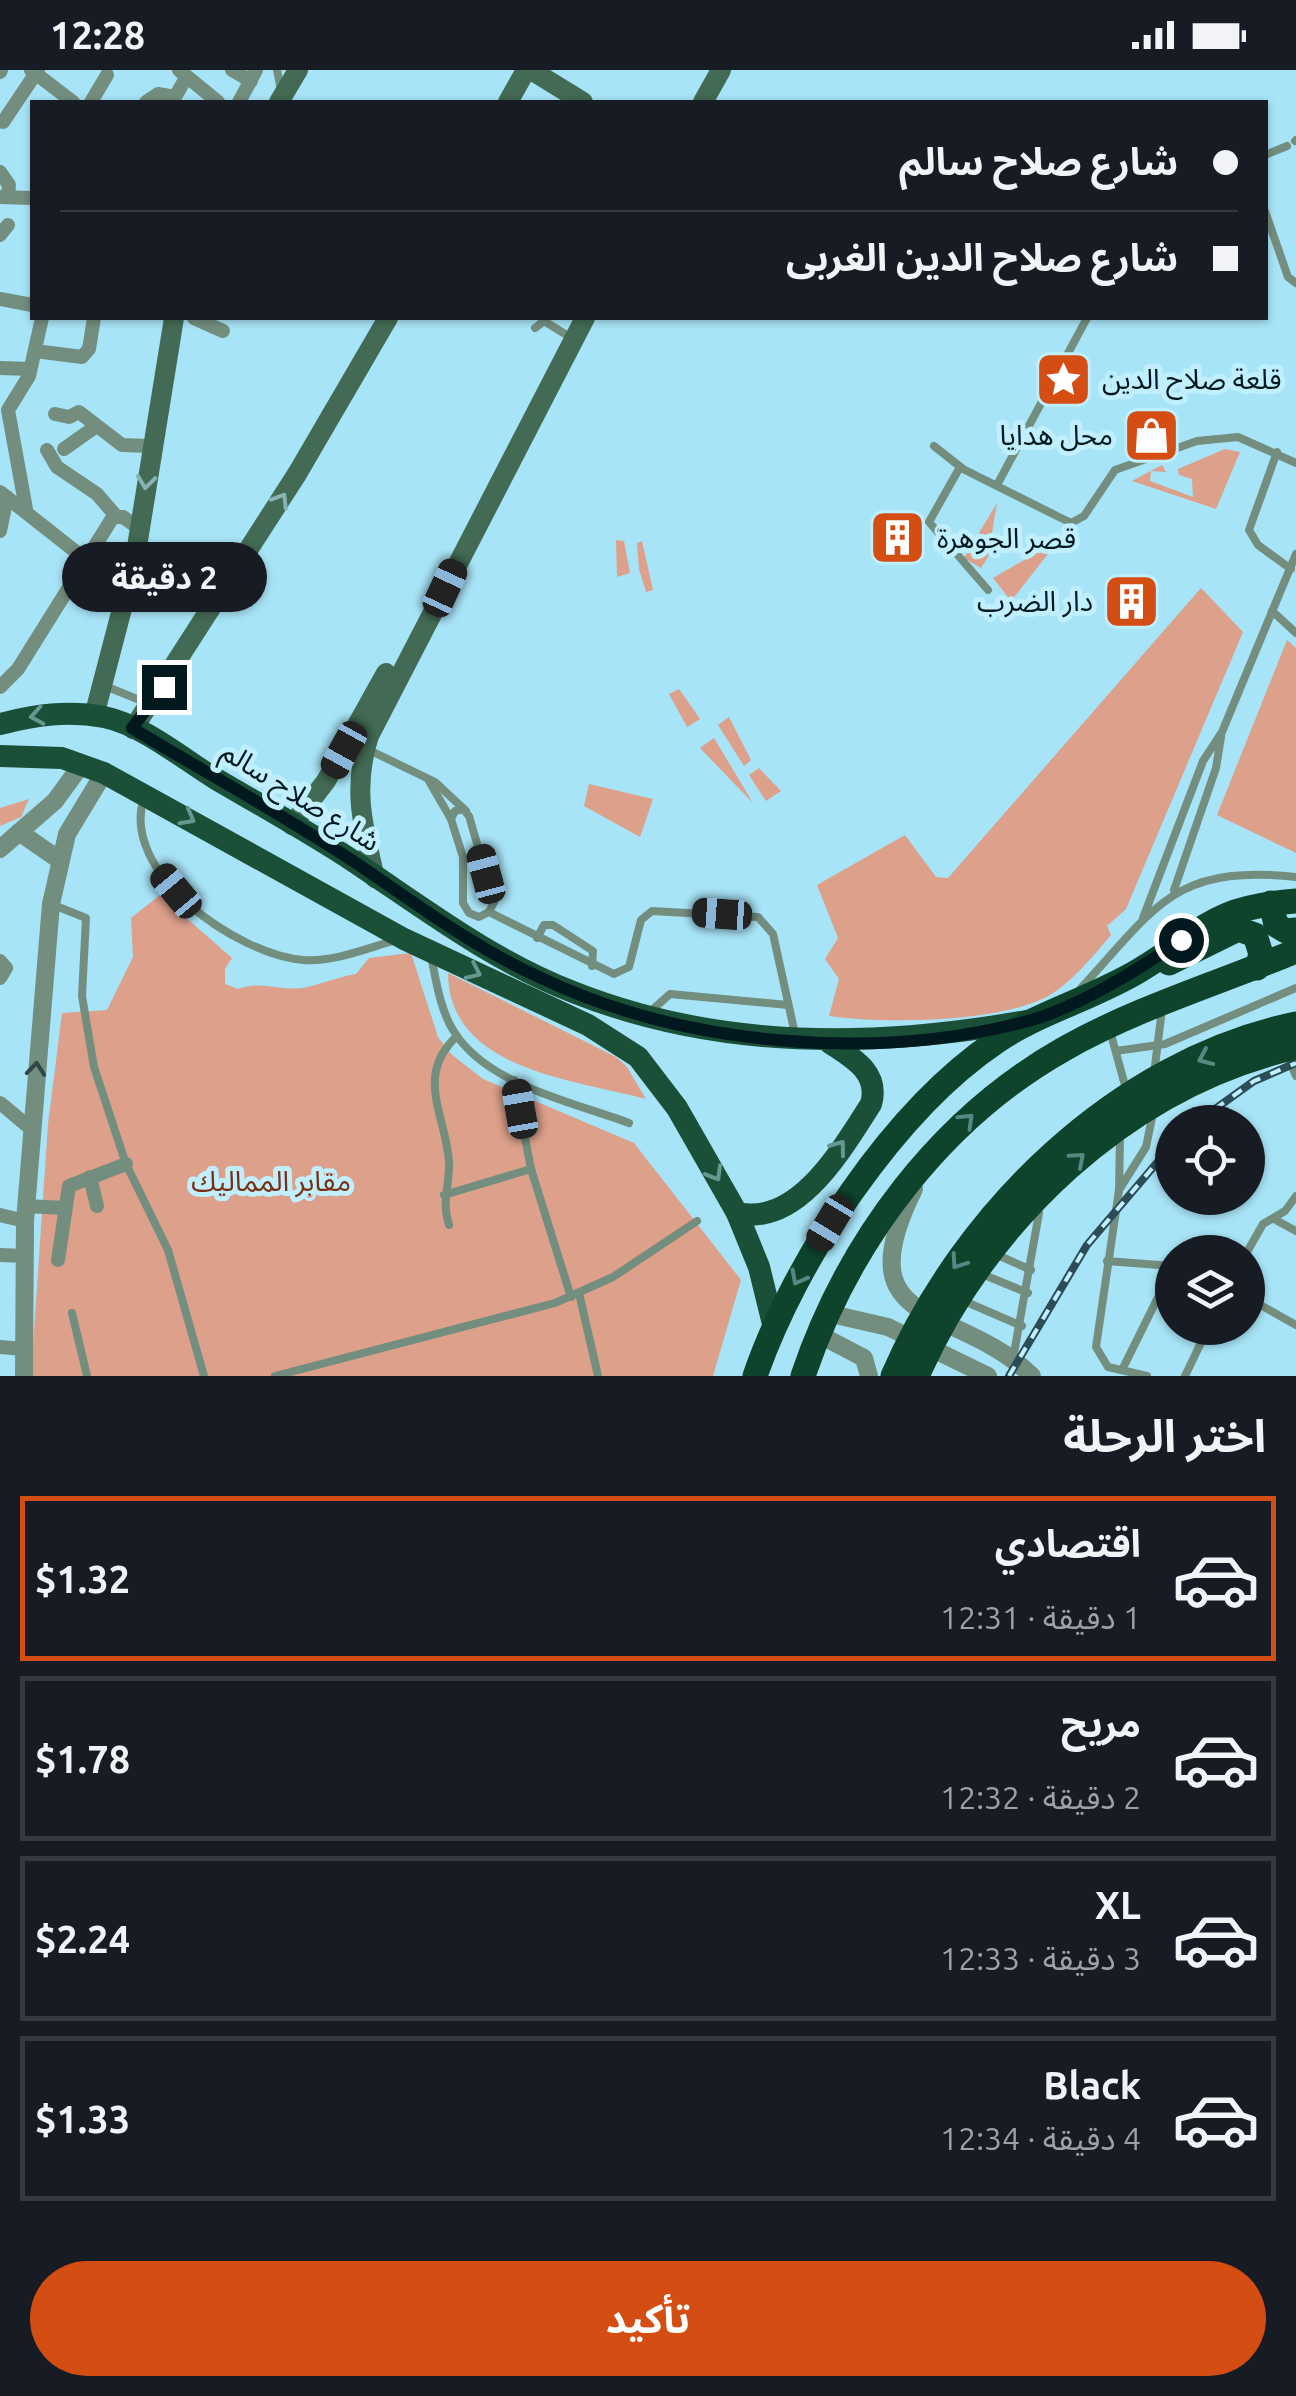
<!DOCTYPE html>
<html lang="ar">
<meta charset="utf-8">
<style>
:root{--surface:#171b24;--page:#242831;--text:#f1f3f6;--muted:#9ea1a6;--line:#363941;--accent:#d44e13}
body{margin:0;font-family:Ubuntu,"Noto Sans Arabic",sans-serif;background:var(--page);color:var(--text);direction:rtl;height:100vh;display:flex;flex-direction:column;font-size:38px;white-space:nowrap}
*{box-sizing:border-box;margin:0}
p{font-size:32px;color:var(--muted)}
.icon{flex:none;width:55px;height:55px;fill:none;stroke:currentColor;stroke-width:2;stroke-linecap:round;stroke-linejoin:round}
.map{position:relative;height:1306px;overflow:hidden;direction:ltr}
.side{display:flex;flex-direction:column;background:var(--surface);flex:1}
.side>*{flex:none}
.guide{position:absolute;left:30px;top:30px;width:1238px;height:220px;border-radius:0px;box-shadow:0 2px 8px #0004;direction:rtl;display:grid;align-content:center;height:220px;padding:0 30px;background:var(--surface)}
.controls{position:absolute;left:1155px;top:1035px;display:grid;gap:20px}
.controls a{display:grid;place-items:center;width:110px;height:110px;border-radius:50%;background:var(--surface);box-shadow:0 2px 8px #0004;font-size:50px}
.end{position:absolute;width:45px;height:45px;margin:-22px;border:12px solid #01181f;background:#fff;box-shadow:0 0 0 5px #fff}
.from{border-radius:50%}
.bubble{position:absolute;height:70px;border-radius:35px;background:var(--surface);box-shadow:0 2px 8px #0004;font-size:32px;font-weight:700;line-height:70px;text-align:center;direction:rtl}
.car{position:absolute;width:30px;height:60px;margin:-30px -15px;border-radius:12px;box-shadow:0 0 8px 2px #0007;background:linear-gradient(#222 24%,#8ab4d8 0 40%,#222 0 76%,#8ab4d8 0 86%,#222 0)}
.guide b{display:flex;align-items:center;gap:35px;height:95px;font-size:38px}
.guide b+b{border-top:2px solid var(--line)}
.guide i{width:25px;height:25px;background:var(--text)}
ul{padding:0;list-style:none}
li{display:flex;align-items:center;gap:30px;height:165px;margin:0 20px 15px;padding:0 10px;border:5px solid var(--line);border-radius:0px}
li div{flex:1}
li b{display:block;font-size:38px}
li em{font-style:normal;font-weight:700}
li.active{border-color:var(--accent)}
li>.icon{width:90px;height:90px;stroke-width:1.5}
h2{padding:0 30px;font-size:45px;line-height:120px}
.button{display:flex;gap:20px;margin-top:auto;padding:20px 30px}
.button a{flex:1;height:115px;border-radius:60px;background:var(--accent);color:#fff;font-size:40px;font-weight:700;line-height:115px;text-align:center}
.status{display:flex;justify-content:space-between;align-items:center;height:70px;padding:0 50px;background:var(--surface);direction:ltr}
.status svg{height:28px;fill:currentColor}
.map>svg:first-child{display:block}
</style>
<div class="status"><b>12:28</b><svg viewBox="0 0 49 12"><path d="M0 12V9h3v3zM5 12V6h3v6zM10 12V3h3v9zM15 12V0h3v12zM26 1h20v11H26zM47 4h2v5h-2z"/></svg></div>
<div class="map">
<svg width="1296" height="1306" viewBox="0 0 1296 1306">
<rect width="100%" height="100%" fill="#a8e4f7"/>
<g fill="#dca08b">
<polygon points="1225,379 1240,382 1216,439 1132,411 1162,395 1166,402 1151,401 1150,411 1193,427 1192,409 1179,405 1178,399"/>
<polygon points="997,433 988,487 981,498 964,488"/>
<polygon points="616,470 624,471 630,503 617,507"/>
<polygon points="642,471 653,520 646,522 639,499 637,473"/>
<polygon points="1052,474 1055,475 1011,531 993,508"/>
<path d="M1201,518l42,44 -117,277 -19,17 4,9c-18,21 -37,45 -61,60 -48,28 -167,29 -221,21l10,-37 -14,-20 13,-21 -21,-53 88,-50 31,42 12,1z"/>
<polygon points="1287,570 1296,578 1296,783 1217,745"/>
<polygon points="679,619 700,649 687,657 669,624"/>
<polygon points="729,647 751,690 744,696 718,655"/>
<polygon points="714,668 753,733 700,678"/>
<polygon points="759,698 781,721 766,731 749,705"/>
<polygon points="589,714 653,729 640,767 584,736"/>
<polygon points="29,729 21,747 0,756 0,738"/>
<path d="M160,825l72,63 -7,11v15l13,5c21,-9 42,2 64,-1 17,-3 36,-11 54,-14l13,-16 42,-5 27,84 13,17 32,25 151,64 107,137 -28,96h-682l17,-252 14,-111 45,-3 26,-53 -2,-39z"/>
<path d="M448,903l168,84 11,10 19,32c-73,-20 -197,-29 -198,-126z"/>
</g>
<g fill="none" stroke-linecap="round" stroke-linejoin="round">
<g stroke="#738e7f" stroke-width="8">
<polyline points="277,0 281,20"/>
<polyline points="1295,71 1296,70"/>
<polyline points="1265,85 1287,76"/>
<polyline points="1265,141 1288,207 1296,213"/>
<polyline points="535,258 544,251 565,264"/>
<polyline points="934,376 963,399 1071,453 1084,446 1115,400 1197,371 1238,367 1296,393"/>
<polyline points="1277,382 1249,460 1258,475 1291,499"/>
<polyline points="960,397 929,452 988,520"/>
<polyline points="997,415 1087,248"/>
<polyline points="1272,541 1296,563"/>
<polyline points="105,616 147,633"/>
<polyline points="369,680 435,712 466,741"/>
<polyline points="429,711 451,749"/>
<path d="M144,728c-25,74 93,157 160,162 30,2 61,-11 89,-19"/>
<polygon points="463,739 469,746 494,832 489,842 479,847 469,843 463,833 463,787 451,749 455,741"/>
<polyline points="1174,820 1216,698 1221,667"/>
<polyline points="51,834 86,848 82,926 94,997 126,1094 168,1180 204,1306"/>
<polyline points="489,842 614,904 629,897 641,850 652,841 758,847 773,864 795,964"/>
<polyline points="1143,848 1203,691 1222,662 1296,484"/>
<polyline points="537,868 544,855 553,855 593,881 592,896"/>
<path d="M431,886c5,24 9,53 22,74 33,55 120,72 176,93"/>
<path d="M1081,918c75,-81 93,-124 215,-111"/>
<polyline points="651,941 670,924 788,935"/>
<polyline points="1110,961 1126,1019"/>
<polyline points="1116,981 1165,974 1296,918"/>
<polyline points="1288,987 1296,1006"/>
<polyline points="1154,1004 1162,939"/>
<polyline points="514,1010 531,1099 571,1227"/>
<polyline points="1120,1067 1119,1120 1096,1277 1108,1297 1147,1306"/>
<polyline points="1119,1120 1146,1077 1153,1043"/>
<polyline points="444,1125 531,1099"/>
<polyline points="1274,1149 1296,1161"/>
<path d="M449,1155c-8,-24 1,-39 0,-63 -3,-47 -35,-86 8,-126"/>
<polyline points="1247,1182 1263,1154 1285,1141 1296,1126"/>
<polyline points="1002,1187 1031,1200"/>
<polyline points="1107,1191 1172,1196"/>
<polyline points="989,1207 1028,1223"/>
<polyline points="579,1223 598,1306"/>
<polyline points="1248,1228 1296,1255"/>
<polyline points="971,1234 1022,1256"/>
<polyline points="72,1243 87,1306"/>
<polyline points="1013,1289 1039,1143"/>
<polyline points="1122,1300 1172,1199"/>
<polyline points="275,1306 555,1233 613,1207 697,1151"/>
<polyline points="1185,1306 1208,1258"/>
</g>
<g stroke="#738e7f" stroke-width="14">
<polyline points="31,0 73,32"/>
<polyline points="179,0 218,32"/>
<polyline points="232,0 251,11"/>
<polyline points="0,2 1,0"/>
<polyline points="91,32 107,5"/>
<polyline points="146,32 158,24 175,27 186,8"/>
<polyline points="239,32 256,0"/>
<polyline points="3,52 38,0"/>
<polyline points="0,102 9,115 8,127"/>
<polyline points="0,127 32,128"/>
<polyline points="0,165 8,155"/>
<polyline points="0,229 32,235"/>
<polyline points="194,248 223,261"/>
<polyline points="35,281 82,287 89,279 94,248"/>
<polyline points="0,298 30,299"/>
<polyline points="55,344 69,347 79,342 122,375 150,376"/>
<polyline points="64,379 95,357"/>
<polyline points="47,380 57,397 97,424 116,446"/>
<polyline points="0,422 85,489"/>
<polyline points="26,439 8,340 29,306 42,248"/>
<polyline points="0,461 7,427"/>
<polyline points="0,617 18,599 113,447 123,447 140,459"/>
<polyline points="0,891 6,898 0,908"/>
<polyline points="0,1033 30,1058"/>
<polyline points="90,1107 97,1136"/>
<polyline points="25,1136 65,1138"/>
<polyline points="0,1145 25,1151"/>
<polyline points="0,1185 24,1186"/>
<polyline points="58,1190 69,1116 126,1094"/>
<polyline points="0,1277 24,1279"/>
</g>
<g stroke="#738e7f" stroke-width="18">
<polyline points="19,762 58,789"/>
<polyline points="0,779 55,731 82,694"/>
<path d="M914,1119c-71,143 42,113 118,187"/>
<polyline points="827,1243 888,1257 988,1306"/>
<polyline points="818,1264 864,1288 869,1306"/>
<polyline points="24,1306 25,1151 51,834 67,764 104,703"/>
</g>
<g stroke="#426a54" stroke-width="20">
<polyline points="531,0 583,32"/>
<polyline points="279,32 298,0"/>
<polyline points="508,32 526,0"/>
<polyline points="703,32 721,0"/>
<polyline points="94,646 135,489 174,248"/>
<polyline points="133,659 297,404 388,248"/>
<polyline points="292,755 326,711 386,603"/>
<path d="M375,808c-12,-51 -23,-90 -6,-142l216,-418"/>
</g>
<g stroke="#1a5037" stroke-width="22">
<path d="M0,654c35,-9 68,-14 104,-7 39,8 79,42 112,62 46,27 93,53 137,82 72,48 138,99 220,131 146,58 302,56 453,29"/>
<polyline points="0,686 62,688 104,703 404,869 588,955 638,987 677,1038 737,1143 759,1197 774,1258"/>
<path d="M737,1143c61,14 105,-64 134,-109 9,-31 -18,-46 -41,-61"/>
</g>
<g stroke="#0e442c" stroke-width="25">
<polyline points="1271,833 1276,855 1286,861 1296,860"/>
<polyline points="1169,893 1238,859 1255,865 1261,884 1257,898"/>
<path d="M755,1306c40,-116 139,-266 242,-335 45,-30 97,-43 143,-71 66,-40 70,-62 156,-69"/>
<path d="M803,1306c45,-134 137,-257 261,-327 72,-41 155,-66 232,-98"/>
</g>
<defs>
<g id="rail">
<polyline points="1197,1052 1254,1011 1296,993"/>
<polyline points="1009,1306 1087,1175 1172,1075"/>
</g>
</defs>
<use href="#rail" stroke="#2c4c56" stroke-width="8"/>
<use href="#rail" stroke="#c0efff" stroke-width="4" stroke-dasharray="11" stroke-linecap="butt"/>
<g stroke="#0e442c" stroke-width="25">
<path d="M893,1306c71,-164 223,-314 403,-352"/>
<path d="M917,1306c69,-156 209,-290 379,-329"/>
</g>
</g>
<defs><path id="oneway-chevron" d="M-2-3.5L2.5 0L-2 3.5" fill="none" stroke-width="1.6" stroke-linecap="round" stroke-linejoin="round" transform="scale(2.5)"/></defs>
<g stroke="#87b3b2">
<use href="#oneway-chevron" transform="translate(146 412) rotate(97)"/>
<use href="#oneway-chevron" transform="translate(281 430) rotate(-58)"/>
</g>
<g stroke="#659891">
<use href="#oneway-chevron" transform="translate(37 646) rotate(170)"/>
<use href="#oneway-chevron" transform="translate(188 748) rotate(29)"/>
<use href="#oneway-chevron" transform="translate(474 902) rotate(25)"/>
<use href="#oneway-chevron" transform="translate(839 1077) rotate(-53)"/>
<use href="#oneway-chevron" transform="translate(715 1104) rotate(60)"/>
</g>
<g stroke="#558880">
<use href="#oneway-chevron" transform="translate(1205 988) rotate(156)"/>
<use href="#oneway-chevron" transform="translate(967 1050) rotate(-44)"/>
<use href="#oneway-chevron" transform="translate(1078 1089) rotate(-41)"/>
<use href="#oneway-chevron" transform="translate(958 1192) rotate(125)"/>
<use href="#oneway-chevron" transform="translate(798 1208) rotate(118)"/>
</g>
<use stroke="#2f4745" href="#oneway-chevron" transform="translate(36 999) rotate(-84)"/>
<g fill="none" stroke-linecap="round" stroke-linejoin="round">
<path stroke="#01181f" stroke-width="12" d="M164,617l-32,41c74,45 150,86 221,133 61,41 118,85 186,116 144,69 334,85 489,44 48,-13 112,-52 153,-81"/>
</g>
<defs>
<symbol id="sight-square" viewBox="-11 -11 22 22"><rect x="-9" y="-9" width="18" height="18" rx="4" fill="#d44e13" stroke="#c0efff"/><path d="M0-6L1.8-2.2L6-1.7L2.9 1.2L3.7 5.4L0 3.3L-3.7 5.4L-2.9 1.2L-6-1.7L-1.8-2.2Z" fill="#fff"/></symbol>
<symbol id="shop-square" viewBox="-11 -11 22 22"><rect x="-9" y="-9" width="18" height="18" rx="4" fill="#d44e13" stroke="#c0efff"/><path d="M-5-2.5h2.3a2.7 3.5 0 0 1 5.4 0H5L5.5 6h-11ZM-1.5-2.5h3a1.5 2.3 0 0 0-3 0Z" fill="#fff"/></symbol>
<symbol id="building-square" viewBox="-11 -11 22 22"><rect x="-9" y="-9" width="18" height="18" rx="4" fill="#d44e13" stroke="#c0efff"/><path d="M-4-6H4V6H1V3H-1V6H-4ZM-2.5-4.3h1.7v1.8h-1.7ZM.8-4.3h1.7v1.8H.8ZM-2.5-1h1.7V.8h-1.7ZM.8-1h1.7V.8H.8Z" fill="#fff"/></symbol>
</defs>
<g fill-rule="evenodd">
<use href="#sight-square" x="1032" y="278" width="63" height="63"/>
<use href="#shop-square" x="1120" y="334" width="63" height="63"/>
<use href="#building-square" x="866" y="436" width="63" height="63"/>
<use href="#building-square" x="1100" y="500" width="63" height="63"/>
</g>
<g text-anchor="middle" stroke-width="10" stroke-linejoin="round" paint-order="stroke">
<g font-size="28" fill="#01181f" stroke="#c0efff" text-anchor="start">
<text x="1102" y="319">قلعة صلاح الدين</text>
<text x="1113" y="375" text-anchor="end">محل هدايا</text>
<text x="937" y="478">قصر الجوهرة</text>
<text x="1093" y="541" text-anchor="end">دار الضرب</text>
</g>
<g font-size="28" fill="#01181f" stroke="#c0efff">
<text transform="translate(301 726) rotate(32)" y="10">شارع صلاح سالم</text>
</g>
<g font-size="28" fill="#7b2f11" stroke="#c0efff">
<text x="271" y="1121">مقابر المماليك</text>
</g>
</g>
</svg>
<div class="controls">
<a><svg class="icon" aria-label="locate" viewBox="0 0 24 24"><circle cx="12" cy="12" r="6"/><path d="M12 2v4M12 18v4M2 12h4M18 12h4"/></svg></a>
<a><svg class="icon" aria-label="layers" viewBox="0 0 24 24"><path d="M12 4l9 5-9 5-9-5zM3 14l9 5 9-5"/></svg></a>
</div>
<i class="end from" style="left:1181px;top:870px"></i>
<i class="end" style="left:164px;top:617px"></i>
<div class="bubble" style="left:62px;top:472px;width:205px">2 دقيقة</div>
<i class="car" style="left:445px;top:518px;rotate:25deg"></i>
<i class="car" style="left:344px;top:680px;rotate:209deg"></i>
<i class="car" style="left:486px;top:804px;rotate:345deg"></i>
<i class="car" style="left:176px;top:821px;rotate:320deg"></i>
<i class="car" style="left:722px;top:844px;rotate:274deg"></i>
<i class="car" style="left:520px;top:1039px;rotate:350deg"></i>
<i class="car" style="left:830px;top:1153px;rotate:211deg"></i>
<div class="guide">
<b><i class="from"></i>شارع صلاح سالم</b>
<b><i></i>شارع صلاح الدين الغربى</b>
</div>
</div>
<section class="side">
<h2>اختر الرحلة</h2>
<ul>
<li class="active"><svg class="icon" aria-label="car" viewBox="0 0 24 24"><path d="M5 17H2v-5l4-1 3-4h7l3 4 3 1v5h-3M9 17h6M6 11h13"/><circle cx="7" cy="17" r="2"/><circle cx="17" cy="17" r="2"/></svg><div><b>اقتصادي</b><p>1 دقيقة · 12:31</p></div><em>$1.32</em></li>
<li><svg class="icon" aria-label="car" viewBox="0 0 24 24"><path d="M5 17H2v-5l4-1 3-4h7l3 4 3 1v5h-3M9 17h6M6 11h13"/><circle cx="7" cy="17" r="2"/><circle cx="17" cy="17" r="2"/></svg><div><b>مريح</b><p>2 دقيقة · 12:32</p></div><em>$1.78</em></li>
<li><svg class="icon" aria-label="car" viewBox="0 0 24 24"><path d="M5 17H2v-5l4-1 3-4h7l3 4 3 1v5h-3M9 17h6M6 11h13"/><circle cx="7" cy="17" r="2"/><circle cx="17" cy="17" r="2"/></svg><div><b>XL</b><p>3 دقيقة · 12:33</p></div><em>$2.24</em></li>
<li><svg class="icon" aria-label="car" viewBox="0 0 24 24"><path d="M5 17H2v-5l4-1 3-4h7l3 4 3 1v5h-3M9 17h6M6 11h13"/><circle cx="7" cy="17" r="2"/><circle cx="17" cy="17" r="2"/></svg><div><b>Black</b><p>4 دقيقة · 12:34</p></div><em>$1.33</em></li>
</ul>
<div class="button"><a>تأكيد</a></div>
</section>
